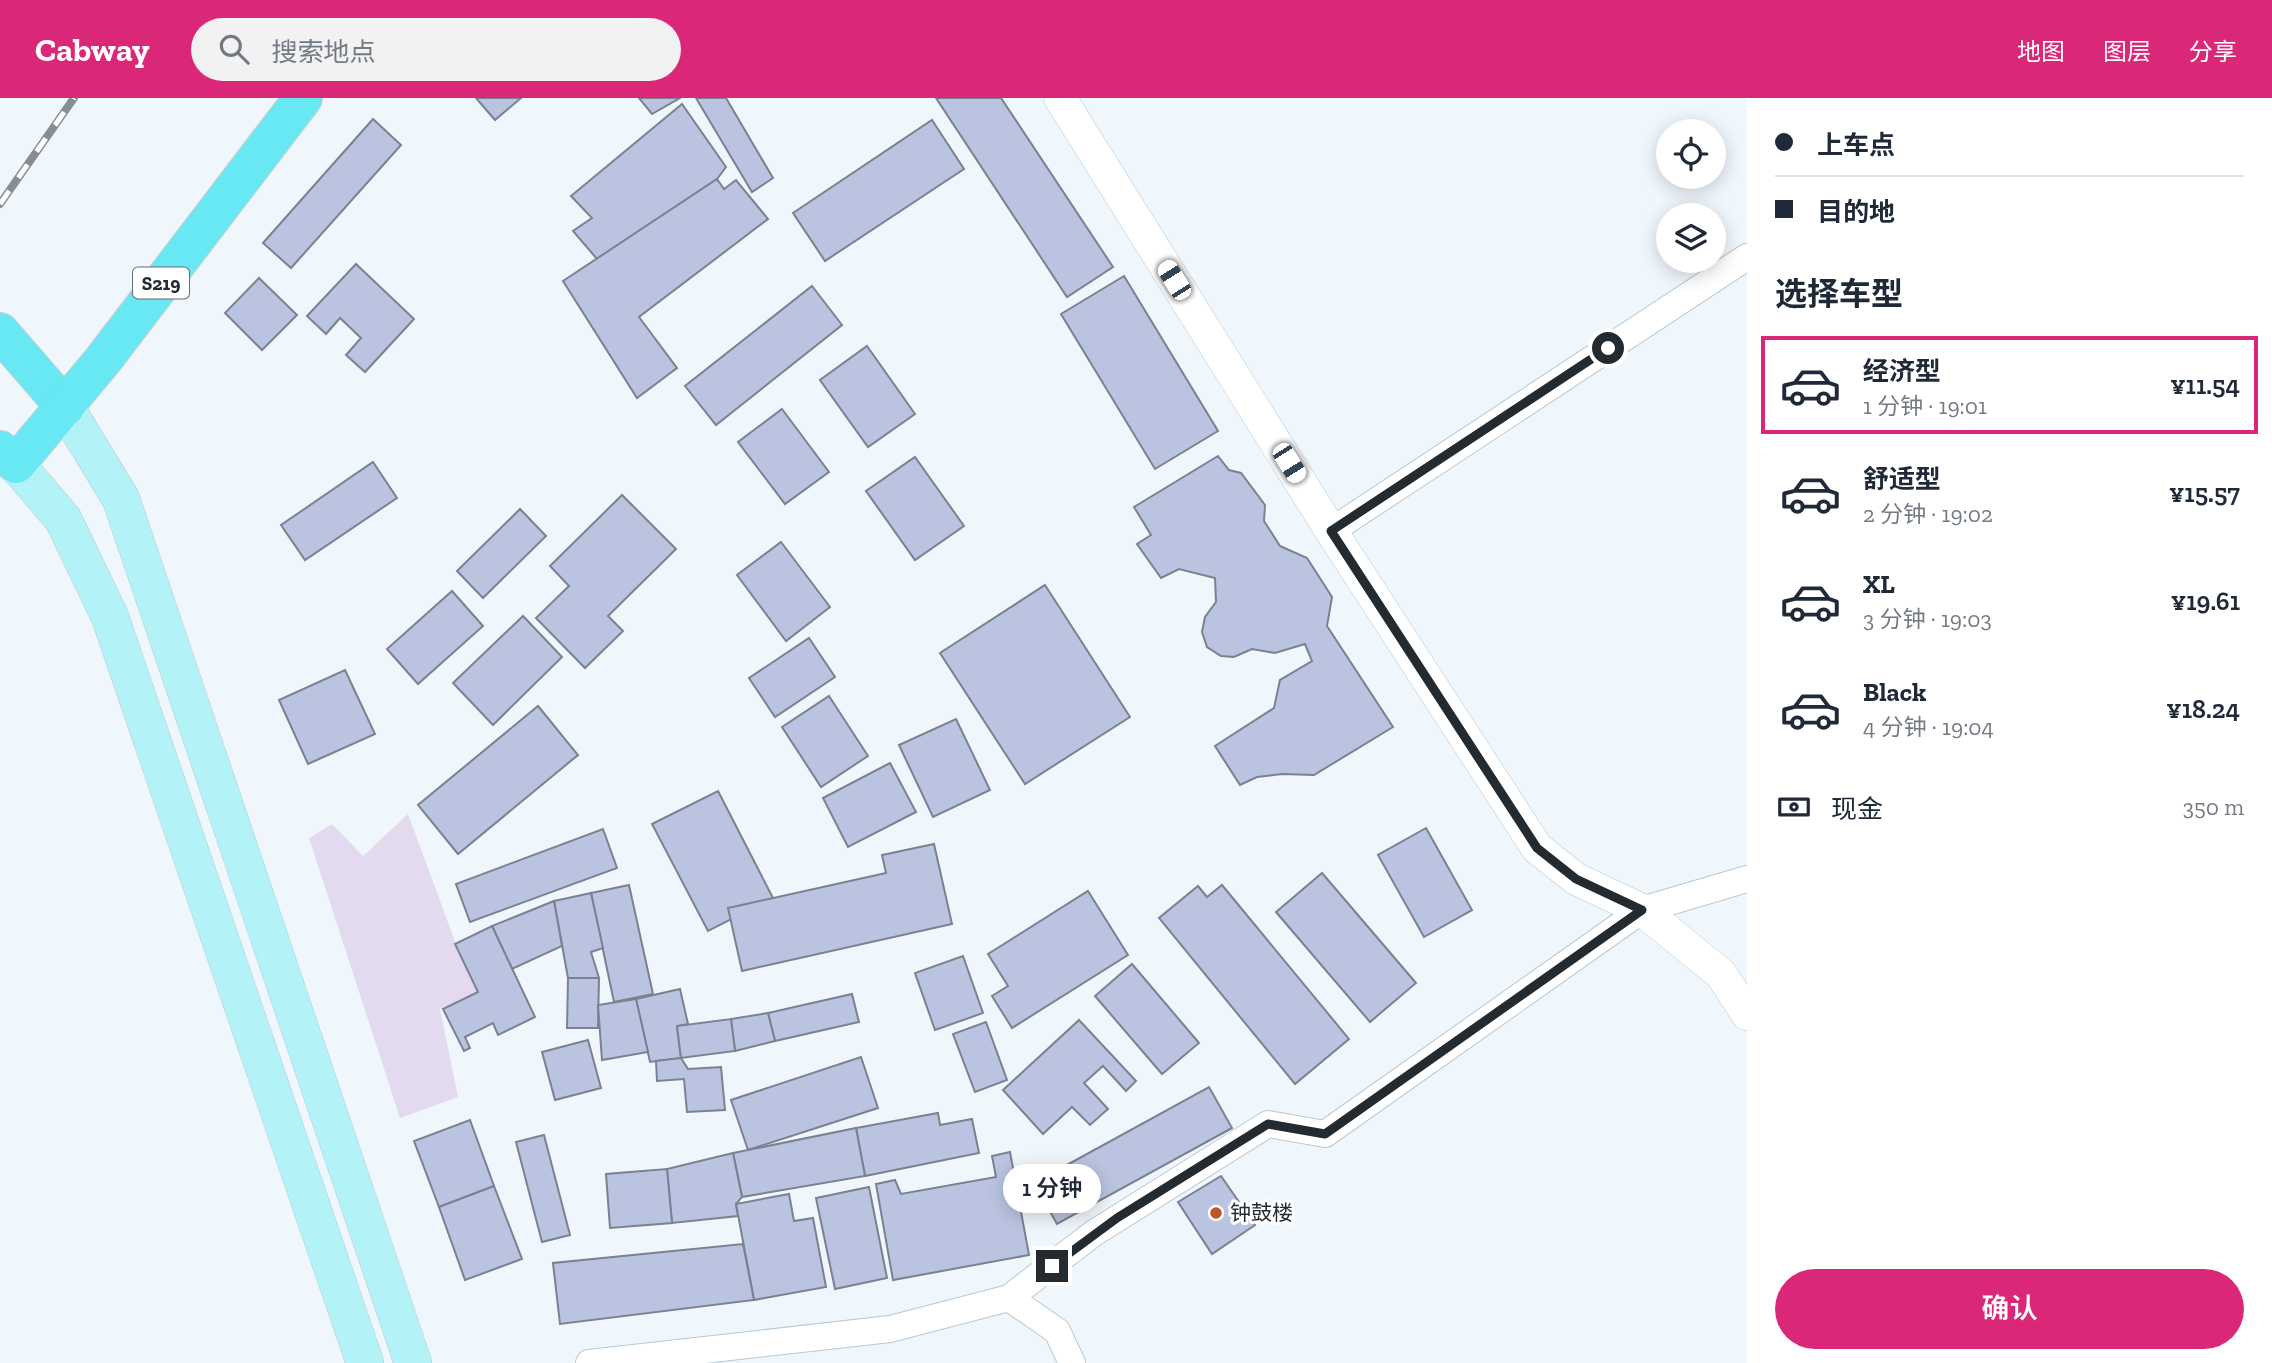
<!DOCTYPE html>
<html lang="zh">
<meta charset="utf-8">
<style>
:root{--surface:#fff;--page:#f2f2f3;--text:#1f2937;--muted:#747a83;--line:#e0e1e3;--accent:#db2777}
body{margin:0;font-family:"Zilla Slab","Noto Sans SC",serif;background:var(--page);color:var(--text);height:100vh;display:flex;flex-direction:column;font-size:26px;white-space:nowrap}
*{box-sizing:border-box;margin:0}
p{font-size:23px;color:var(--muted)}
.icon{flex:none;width:38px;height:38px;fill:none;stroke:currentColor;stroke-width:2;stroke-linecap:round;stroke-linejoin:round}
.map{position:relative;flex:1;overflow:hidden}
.drawer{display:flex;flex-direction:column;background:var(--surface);width:525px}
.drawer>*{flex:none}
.top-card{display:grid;align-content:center;height:154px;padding:0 28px;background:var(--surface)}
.fabs{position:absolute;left:1656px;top:21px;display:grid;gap:14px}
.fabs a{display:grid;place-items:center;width:70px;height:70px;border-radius:50%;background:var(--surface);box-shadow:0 4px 18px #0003;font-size:35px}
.end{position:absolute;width:32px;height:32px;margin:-16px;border:9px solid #242b30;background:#fff;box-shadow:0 0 0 4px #fff}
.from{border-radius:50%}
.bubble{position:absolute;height:49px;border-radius:24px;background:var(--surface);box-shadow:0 4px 18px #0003;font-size:23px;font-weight:600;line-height:49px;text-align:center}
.car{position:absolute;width:21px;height:42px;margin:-21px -10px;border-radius:9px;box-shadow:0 0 5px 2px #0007;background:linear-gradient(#fff 24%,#345 0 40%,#fff 0 76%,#345 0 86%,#fff 0)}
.top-card b{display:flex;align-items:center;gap:24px;height:66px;font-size:26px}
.top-card b+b{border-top:2px solid var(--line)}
.top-card i{width:18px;height:18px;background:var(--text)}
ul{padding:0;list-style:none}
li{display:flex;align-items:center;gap:21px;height:98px;margin:0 14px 10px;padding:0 14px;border:4px solid transparent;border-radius:0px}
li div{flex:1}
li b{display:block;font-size:26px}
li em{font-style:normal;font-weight:600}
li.on{border-color:var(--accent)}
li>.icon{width:63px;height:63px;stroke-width:1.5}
h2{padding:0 28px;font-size:32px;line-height:84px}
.pay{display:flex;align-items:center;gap:18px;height:77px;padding:0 28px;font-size:26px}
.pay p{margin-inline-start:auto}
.primary-button{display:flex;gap:14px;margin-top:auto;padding:14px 28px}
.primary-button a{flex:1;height:80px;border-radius:42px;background:var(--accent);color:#fff;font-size:28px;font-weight:600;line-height:80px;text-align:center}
header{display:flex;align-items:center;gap:42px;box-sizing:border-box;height:98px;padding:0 35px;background:var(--accent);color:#fff}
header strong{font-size:33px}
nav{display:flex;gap:38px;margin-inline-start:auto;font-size:24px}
.search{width:490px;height:63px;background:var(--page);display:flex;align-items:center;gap:18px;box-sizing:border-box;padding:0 24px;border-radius:38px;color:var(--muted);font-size:26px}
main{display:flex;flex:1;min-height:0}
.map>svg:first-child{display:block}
</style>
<header>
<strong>Cabway</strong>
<div class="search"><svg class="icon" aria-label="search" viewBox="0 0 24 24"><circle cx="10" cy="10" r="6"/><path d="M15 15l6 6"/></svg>搜索地点</div>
<nav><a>地图</a><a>图层</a><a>分享</a></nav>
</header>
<main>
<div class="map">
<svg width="1747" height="1265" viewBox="0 0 1747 1265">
<rect width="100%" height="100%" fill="#f0f7fc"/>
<polygon fill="#e3daf0" points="408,716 457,849 478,893 440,911 458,999 400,1020 309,740 332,726 363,758"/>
<g fill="#bac4e0" stroke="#7b8192" stroke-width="2">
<polygon points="476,0 521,0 495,22"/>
<polygon points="639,0 680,0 652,16"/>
<polygon points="696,0 726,0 773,80 752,94"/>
<polygon points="936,0 1001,0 1113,169 1067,199"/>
<polygon points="682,6 726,69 717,81 597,161 573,133 592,120 571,98"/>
<polygon points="373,21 401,47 291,170 263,145"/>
<polygon points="932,22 964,71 825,163 793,115"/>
<polygon points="717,81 724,91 736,82 768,121 639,219 677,270 637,300 563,183"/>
<polygon points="356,166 414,221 365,274 346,257 361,240 340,220 326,236 307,218"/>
<polygon points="1124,178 1218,333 1155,371 1061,216"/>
<polygon points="259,180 297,217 262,252 225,215"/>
<polygon points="812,188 842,227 716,327 685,288"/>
<polygon points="867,248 915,316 868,349 820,282"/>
<polygon points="782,311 829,374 785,406 738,344"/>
<polygon points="1218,358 1229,372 1241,375 1265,407 1264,423 1280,448 1307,460 1332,499 1327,528 1393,629 1314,677 1282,676 1257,679 1240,687 1215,648 1274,610 1280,582 1312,563 1305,546 1275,555 1252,551 1234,559 1221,558 1207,549 1202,534 1205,519 1216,504 1215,480 1179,471 1161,480 1137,446 1151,437 1134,409"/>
<polygon points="915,359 964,428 915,462 866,393"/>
<polygon points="373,364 397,400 305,462 281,427"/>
<polygon points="622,397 676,451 608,518 623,533 585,570 536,520 569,488 550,468"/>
<polygon points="520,411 546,438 483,500 457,473"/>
<polygon points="781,444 830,509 786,543 737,477"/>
<polygon points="1045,487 1130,619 1025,686 940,555"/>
<polygon points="452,493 483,528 418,586 387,551"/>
<polygon points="523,518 562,559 493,627 453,585"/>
<polygon points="809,540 835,579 775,619 749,580"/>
<polygon points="345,572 375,636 308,666 279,602"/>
<polygon points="829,598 868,658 821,689 782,629"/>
<polygon points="538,608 578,657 458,756 418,707"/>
<polygon points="956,621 990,692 933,719 899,647"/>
<polygon points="890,665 916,714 848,749 823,700"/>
<polygon points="718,693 773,800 708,833 652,726"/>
<polygon points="1426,730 1472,812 1424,839 1378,757"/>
<polygon points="603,731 617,770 470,824 456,786"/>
<polygon points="934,746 952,826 742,873 728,810 886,775 882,757"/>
<polygon points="1322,775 1416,885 1370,924 1276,814"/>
<polygon points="629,787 653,896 614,904 591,795"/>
<polygon points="1222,787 1349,941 1295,986 1159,820 1198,788 1207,799"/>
<polygon points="1088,793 1128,857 1012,930 992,898 1008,888 988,856"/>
<polygon points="591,795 603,850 591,854 599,880 568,880 554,803"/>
<polygon points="554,803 562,848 512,871 492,828"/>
<polygon points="492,828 535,919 498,937 493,925 465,939 470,950 464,953 443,911 478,894 455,846"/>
<polygon points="963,858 983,915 935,932 915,875"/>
<polygon points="1132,866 1199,945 1162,976 1095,898"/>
<polygon points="568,880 599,880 598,930 567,930"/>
<polygon points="680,891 688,926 677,928 681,960 650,964 636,901"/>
<polygon points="852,896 859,924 775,943 768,915"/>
<polygon points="636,901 648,954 602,962 598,907"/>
<polygon points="768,915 775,943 735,953 731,921"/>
<polygon points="731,921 735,953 681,960 677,928"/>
<polygon points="1079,922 1136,983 1126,993 1103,968 1084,985 1108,1011 1090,1027 1072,1009 1043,1036 1003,992"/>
<polygon points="986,924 1007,982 975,994 953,936"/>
<polygon points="588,942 601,990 555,1002 542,954"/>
<polygon points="861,959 878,1010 748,1052 731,1002"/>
<polygon points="681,960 688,971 721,969 725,1012 687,1014 684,981 657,983 656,963"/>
<polygon points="1209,989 1232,1030 1057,1126 1034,1085"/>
<polygon points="938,1015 940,1027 972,1021 979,1055 865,1078 856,1030"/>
<polygon points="470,1022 494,1088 439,1109 414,1043"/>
<polygon points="856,1030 865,1078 742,1099 733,1055"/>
<polygon points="544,1037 570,1137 542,1144 516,1044"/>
<polygon points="1010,1054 1029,1157 893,1182 876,1086 895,1082 901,1096 996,1079 992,1058"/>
<polygon points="733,1055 742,1099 736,1106 738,1118 672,1125 667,1071"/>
<polygon points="667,1071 672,1125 610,1130 606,1076"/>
<polygon points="1221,1078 1255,1127 1212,1156 1178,1104"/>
<polygon points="494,1088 522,1161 465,1182 439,1109"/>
<polygon points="869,1089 887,1180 835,1191 816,1100"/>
<polygon points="789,1096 794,1123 813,1120 826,1189 754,1202 736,1106"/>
<polygon points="743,1146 754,1202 560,1226 553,1165"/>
</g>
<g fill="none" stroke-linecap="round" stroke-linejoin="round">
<defs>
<g id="minor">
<polyline points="1331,433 1747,159"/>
<polyline points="1009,1200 1057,1233 1072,1265"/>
<polyline points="589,1265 890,1231 1009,1200 1094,1135 1268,1026 1325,1036 1642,812 1747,781"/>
</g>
<polyline id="tertiary" points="1060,0 1331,433 1537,750 1576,781 1642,812 1721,876 1747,916"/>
<g id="secondary">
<polyline points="65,309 121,401 413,1265"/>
<polyline points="16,366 63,421 110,519 365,1265"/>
</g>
<g id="primary">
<polyline points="0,234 65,309"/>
<polyline points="0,352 16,366 103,262 303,0"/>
</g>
</defs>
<use href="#minor" stroke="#b7c9d6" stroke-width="28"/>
<use href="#tertiary" stroke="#b7c9d6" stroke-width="33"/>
<use href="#secondary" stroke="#b7c9d6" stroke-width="38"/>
<use href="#primary" stroke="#cfd0d1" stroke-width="40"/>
<use href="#minor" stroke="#fff" stroke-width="26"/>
<use href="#tertiary" stroke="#fff" stroke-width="32"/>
<use href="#secondary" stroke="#b3f3f8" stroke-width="37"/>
<use href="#primary" stroke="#67e8f2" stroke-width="38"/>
<defs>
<polyline id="rail" points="0,106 74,0"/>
</defs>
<use href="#rail" stroke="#878e93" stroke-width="8"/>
<use href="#rail" stroke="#fff" stroke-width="5" stroke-dasharray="16" stroke-linecap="butt"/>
</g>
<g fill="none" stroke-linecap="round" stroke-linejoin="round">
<polyline stroke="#242b30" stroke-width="9" points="1052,1168 1117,1120 1268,1026 1325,1036 1642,812 1576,781 1537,750 1331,433 1608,250"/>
</g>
<circle fill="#bc562b" stroke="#fff" stroke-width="2.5" cx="1216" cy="1115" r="7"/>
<g text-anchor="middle" stroke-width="6" stroke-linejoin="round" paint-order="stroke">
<rect fill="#fff" stroke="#666b6e" stroke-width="2" x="133" y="169.5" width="56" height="31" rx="5"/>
<g font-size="19" font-weight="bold" fill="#242b30">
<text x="161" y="192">S219</text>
</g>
<g font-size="21" fill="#242b30" stroke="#fff" text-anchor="start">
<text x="1230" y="1122">钟鼓楼</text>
</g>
</g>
</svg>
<div class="fabs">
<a><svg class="icon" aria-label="locate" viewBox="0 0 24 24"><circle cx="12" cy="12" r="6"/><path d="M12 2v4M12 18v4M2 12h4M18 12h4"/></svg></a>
<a><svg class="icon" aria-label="layers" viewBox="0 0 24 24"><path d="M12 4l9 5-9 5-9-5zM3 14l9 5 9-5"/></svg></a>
</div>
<i class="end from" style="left:1608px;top:250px"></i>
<i class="end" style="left:1052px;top:1168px"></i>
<div class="bubble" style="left:1003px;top:1066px;width:98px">1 分钟</div>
<i class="car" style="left:1174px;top:182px;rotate:328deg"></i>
<i class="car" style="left:1289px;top:365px;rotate:148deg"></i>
</div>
<section class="drawer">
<div class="top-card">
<b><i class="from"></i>上车点</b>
<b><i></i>目的地</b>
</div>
<h2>选择车型</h2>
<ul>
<li class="on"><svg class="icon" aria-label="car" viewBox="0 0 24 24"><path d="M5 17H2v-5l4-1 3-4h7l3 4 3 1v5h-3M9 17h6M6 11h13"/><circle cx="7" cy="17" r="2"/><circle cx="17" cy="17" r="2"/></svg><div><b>经济型</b><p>1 分钟 · 19:01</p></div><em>¥11.54</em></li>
<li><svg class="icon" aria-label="car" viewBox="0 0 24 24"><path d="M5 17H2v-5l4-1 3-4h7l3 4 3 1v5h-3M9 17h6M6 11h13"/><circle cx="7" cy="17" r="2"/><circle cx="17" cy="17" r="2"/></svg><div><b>舒适型</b><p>2 分钟 · 19:02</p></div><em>¥15.57</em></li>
<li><svg class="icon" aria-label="car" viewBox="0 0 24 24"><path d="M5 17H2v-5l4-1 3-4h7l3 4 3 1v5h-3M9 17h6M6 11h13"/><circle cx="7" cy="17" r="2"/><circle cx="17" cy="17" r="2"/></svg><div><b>XL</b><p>3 分钟 · 19:03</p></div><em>¥19.61</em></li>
<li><svg class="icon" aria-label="car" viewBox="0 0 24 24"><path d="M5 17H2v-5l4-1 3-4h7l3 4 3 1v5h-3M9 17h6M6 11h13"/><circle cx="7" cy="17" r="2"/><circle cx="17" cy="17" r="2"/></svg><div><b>Black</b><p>4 分钟 · 19:04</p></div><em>¥18.24</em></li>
</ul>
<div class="pay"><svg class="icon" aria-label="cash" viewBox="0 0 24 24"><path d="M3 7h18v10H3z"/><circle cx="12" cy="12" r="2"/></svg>现金<p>350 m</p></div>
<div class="primary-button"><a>确认</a></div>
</section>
</main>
